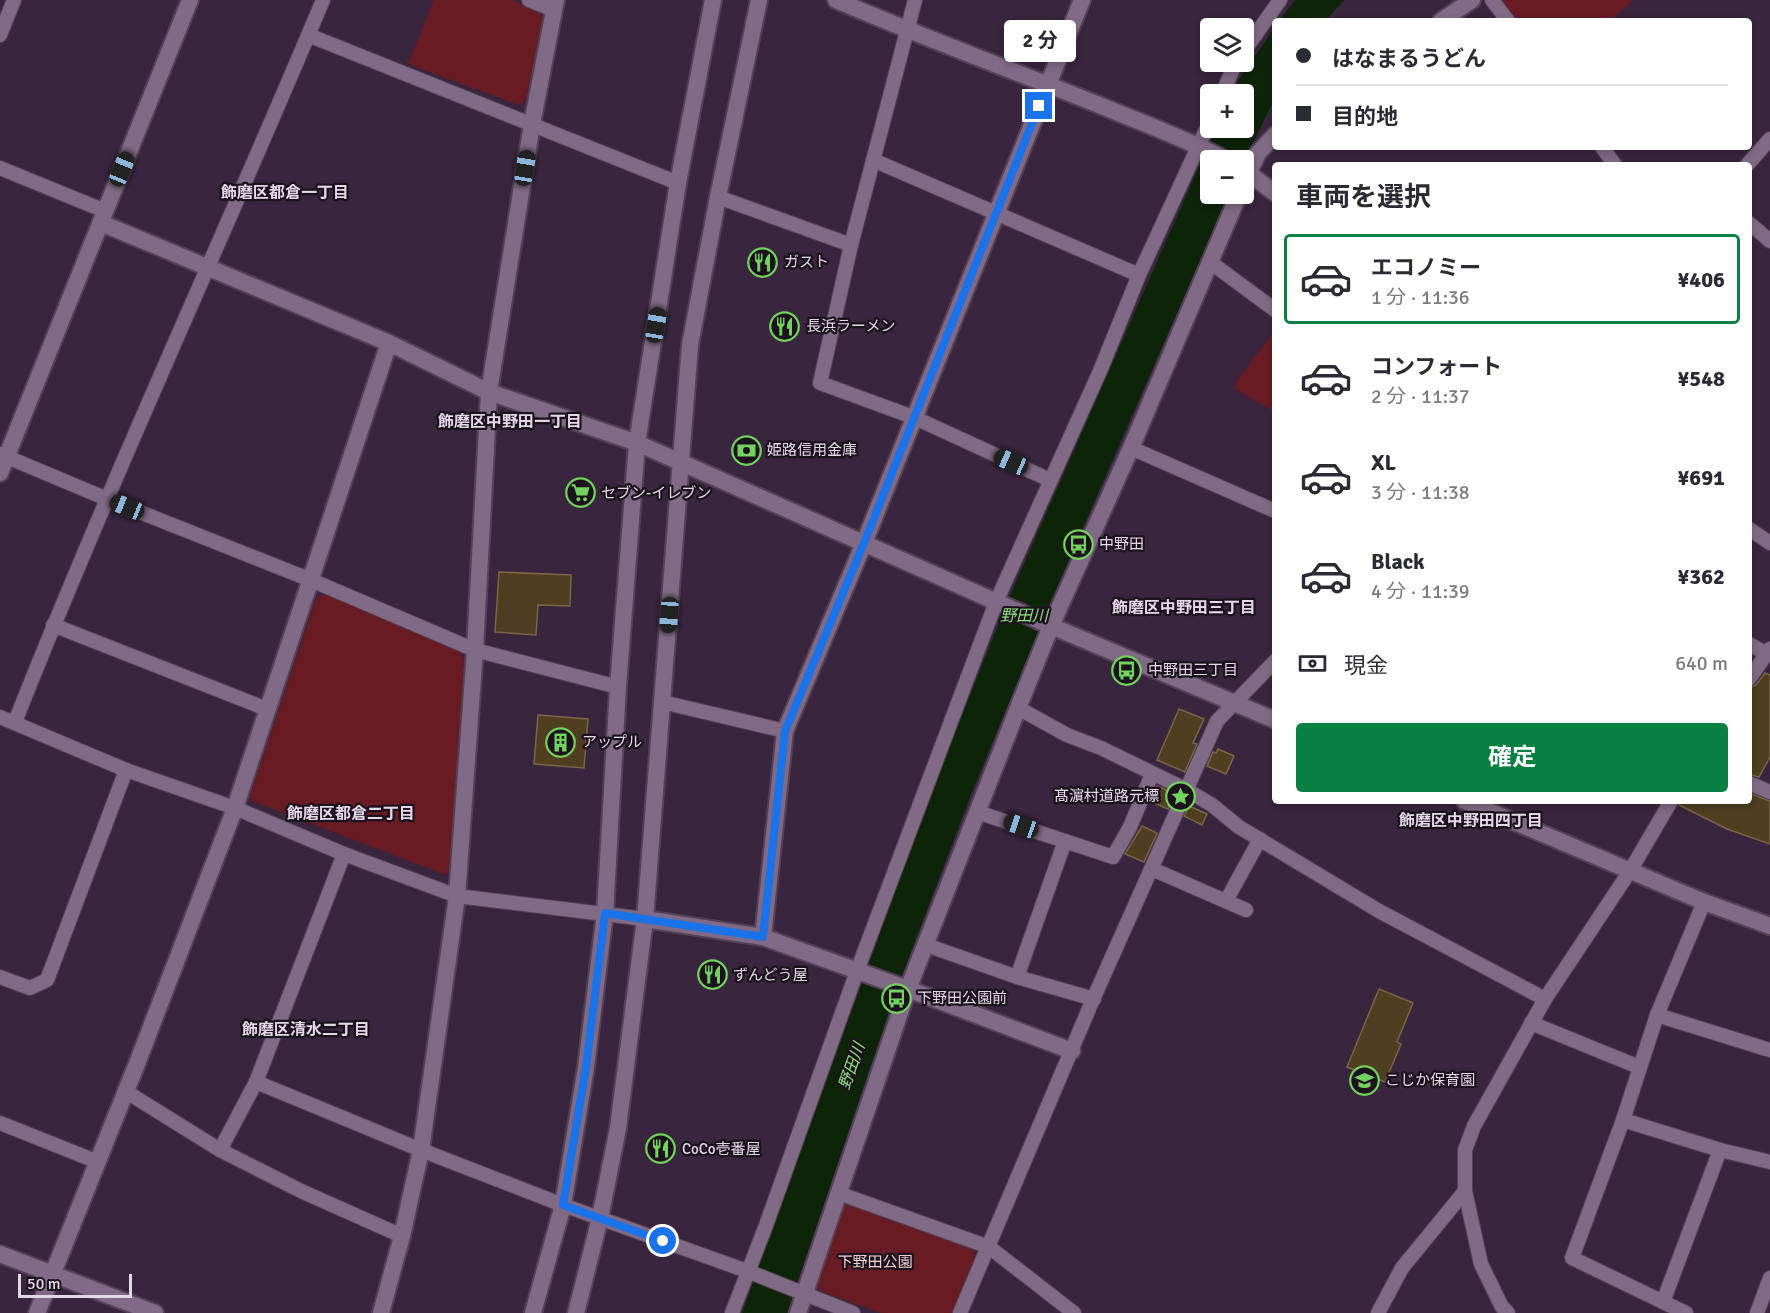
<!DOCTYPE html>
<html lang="ja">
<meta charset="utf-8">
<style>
:root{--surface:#fff;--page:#f2f2f3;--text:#2b2b33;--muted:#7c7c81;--line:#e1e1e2;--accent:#0b8043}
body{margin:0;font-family:Signika,"Noto Sans JP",sans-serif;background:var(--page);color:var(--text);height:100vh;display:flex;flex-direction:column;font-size:22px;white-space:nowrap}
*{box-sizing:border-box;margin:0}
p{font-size:20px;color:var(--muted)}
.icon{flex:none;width:33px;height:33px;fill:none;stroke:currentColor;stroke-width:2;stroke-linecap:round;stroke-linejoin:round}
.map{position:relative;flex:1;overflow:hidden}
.sheet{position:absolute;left:1272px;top:162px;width:480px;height:642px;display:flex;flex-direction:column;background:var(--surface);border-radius:6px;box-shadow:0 3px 9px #0003}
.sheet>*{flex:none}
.hud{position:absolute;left:1272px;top:18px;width:480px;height:132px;border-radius:6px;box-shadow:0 3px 9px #0003;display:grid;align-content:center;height:132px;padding:0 24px;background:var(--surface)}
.tools{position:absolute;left:1200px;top:18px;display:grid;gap:12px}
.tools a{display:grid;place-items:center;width:54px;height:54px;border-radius:6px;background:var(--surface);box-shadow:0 3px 9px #0003;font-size:30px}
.scale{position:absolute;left:18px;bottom:15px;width:114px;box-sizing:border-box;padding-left:6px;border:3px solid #e4d7e7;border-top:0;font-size:16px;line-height:21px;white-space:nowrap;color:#e4d7e7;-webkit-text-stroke:4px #1b121d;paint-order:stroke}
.end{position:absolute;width:27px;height:27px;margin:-14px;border:8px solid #1a73e8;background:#fff;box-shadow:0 0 0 3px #fff}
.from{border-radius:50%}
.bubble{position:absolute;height:42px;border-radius:6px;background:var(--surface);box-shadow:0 3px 9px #0003;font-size:20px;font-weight:700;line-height:42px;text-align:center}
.car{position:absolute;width:18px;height:36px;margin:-18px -9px;border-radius:8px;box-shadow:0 0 4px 2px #0007;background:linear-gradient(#222 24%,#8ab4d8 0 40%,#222 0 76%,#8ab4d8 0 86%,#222 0)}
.hud b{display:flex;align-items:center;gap:21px;height:57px;font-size:22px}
.hud b+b{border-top:2px solid var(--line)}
.hud i{width:15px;height:15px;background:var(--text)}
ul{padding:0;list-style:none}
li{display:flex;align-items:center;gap:18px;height:90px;margin:0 12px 9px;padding:0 12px;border:3px solid transparent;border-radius:6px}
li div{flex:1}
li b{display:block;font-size:22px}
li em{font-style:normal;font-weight:700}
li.active{border-color:var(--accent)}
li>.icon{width:54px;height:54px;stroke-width:1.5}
h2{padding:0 24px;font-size:27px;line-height:72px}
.pay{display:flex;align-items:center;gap:15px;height:66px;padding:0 24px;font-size:22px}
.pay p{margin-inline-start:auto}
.primary-button{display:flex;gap:12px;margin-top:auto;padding:12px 24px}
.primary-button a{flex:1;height:69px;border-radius:6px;background:var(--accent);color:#fff;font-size:24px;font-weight:700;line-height:69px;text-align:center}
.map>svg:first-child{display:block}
</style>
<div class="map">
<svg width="1770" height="1313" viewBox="0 0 1770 1313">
<rect width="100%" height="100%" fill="#39253d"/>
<g fill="#681b22">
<polygon points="434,0 512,0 538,10 543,19 526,100 519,105 408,64"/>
<polygon points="1502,0 1634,0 1609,21 1519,21"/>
<polygon points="1275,330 1275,412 1235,389 1236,382"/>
<polygon points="326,594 459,651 464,660 450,871 446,875 252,801 250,796 317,597"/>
<polygon points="847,1204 972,1247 976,1254 952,1313 881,1313 820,1291 816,1281 840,1208"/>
</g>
<g fill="#0d2408">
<polygon points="1295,0 1344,0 1325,21 1279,21"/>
<polygon points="1275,27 1275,98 1244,161 1210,160 1210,194 1229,194 1050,603 970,797 896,991 787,1313 742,1313 934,784 1013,589 1216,128 1244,128 1244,94 1232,94 1238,81"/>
</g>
<g fill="#4f3e20" stroke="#796648" stroke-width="1.5">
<polygon points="499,572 571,575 570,606 538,605 536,635 495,632"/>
<polygon points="1765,673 1770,675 1770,757 1759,777 1749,774 1749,688 1756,685"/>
<polygon points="1179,709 1204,719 1193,743 1197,744 1185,772 1157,760"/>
<polygon points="538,715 588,719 584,768 534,764"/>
<polygon points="1218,749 1234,756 1226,774 1207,766 1213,752 1216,753"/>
<polygon points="1157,786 1175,794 1168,809 1150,801"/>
<polygon points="1749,793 1770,801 1770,844 1727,829 1679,805 1680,801 1749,801"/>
<polygon points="1189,806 1207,814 1202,825 1184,816"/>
<polygon points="1142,826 1157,833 1144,862 1125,854"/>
<polygon points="1379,989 1413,1003 1397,1042 1401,1044 1385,1082 1347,1067"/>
</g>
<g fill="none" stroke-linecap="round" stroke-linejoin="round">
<defs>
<g id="minor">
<polyline points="529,0 554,10"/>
<polyline points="915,0 851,245 820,383 913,417 1050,480"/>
<polyline points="1492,0 1508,21"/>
<polyline points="0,35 14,0"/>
<polyline points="308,35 678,183"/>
<polyline points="1244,51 1280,0"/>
<polyline points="1222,94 1236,62"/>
<polyline points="1602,147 1615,165"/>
<polyline points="873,160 1139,275"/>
<polyline points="1747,165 1770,139"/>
<polyline points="0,168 105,211"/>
<polyline points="718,197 851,245"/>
<polyline points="1749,223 1770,241"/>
<polyline points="1210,262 1275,310"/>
<polyline points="1131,448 1275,511"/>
<polyline points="0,454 107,499 311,580 475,650 618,687"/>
<polyline points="1749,529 1770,543"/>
<polyline points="53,625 267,709"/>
<polyline points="1749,644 1767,654"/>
<polyline points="1749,679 1770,649"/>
<polyline points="662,702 785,731"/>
<polyline points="1018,708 1067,735 1101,748 1187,790 1212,805 1239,827 1379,911 1545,999"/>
<polyline points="0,717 126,770 235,808 344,854 457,896 645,919"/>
<path d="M15,722c96,-243 207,-481 308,-722"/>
<polyline points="1749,783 1770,792"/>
<polyline points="977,812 1113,857 1130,827 1152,774"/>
<polyline points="1152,869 1246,910"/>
<polyline points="1226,901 1260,839"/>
<polyline points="926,945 1017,977 1094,999"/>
<polyline points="0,977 30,988 47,980 126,770"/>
<polyline points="1017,977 1065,841"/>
<polyline points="1657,1015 1770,1050"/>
<polyline points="1531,1023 1639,1067"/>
<polyline points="256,1082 421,1150 563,1205 747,1271 853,1313"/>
<polyline points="125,1091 220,1150 301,1191 402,1236"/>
<polyline points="1623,1120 1720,1150 1770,1162"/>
<polyline points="0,1123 98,1162"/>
<polyline points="220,1150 256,1082 344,854"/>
<polyline points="838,1193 989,1247 1074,1313"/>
<polyline points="1663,1302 1720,1150"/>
<polyline points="732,1313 765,1228 857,971 996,602 1100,371 1139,275 1210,121"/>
<polyline points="960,1313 1091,1004 1217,721 1275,661"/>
<polyline points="1378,1313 1402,1268 1465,1191"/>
<polyline points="1508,1313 1502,1307 1481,1264 1465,1191 1465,1150 1474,1126 1545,999 1630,871 1671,801"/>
<polyline points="1686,1313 1572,1258 1623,1120 1657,1015 1704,902"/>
<polyline points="1757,1313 1770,1278"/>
</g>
<g id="tertiary">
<path d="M836,0c88,38 179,71 268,107 41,17 83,32 122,53"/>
<polyline points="1441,21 1472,0"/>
<polyline points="1244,170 1275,193"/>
<polyline points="1244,183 1258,153 1275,135"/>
<polyline points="101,223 389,343 489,392 637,443 1051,626 1275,720"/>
<polyline points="0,473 190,0"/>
<polyline points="1465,801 1704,902 1770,926"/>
<polyline points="645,919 763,937 908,989 1072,1051"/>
<polyline points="763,937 785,731 864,543 1082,0"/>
<polyline points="0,1254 155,1313"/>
<polyline points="37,1313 138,1061 235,808 389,343"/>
<polyline points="381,1313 402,1236 421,1150 457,896 475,650 489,392 532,124 556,0"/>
<polyline points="533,1313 563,1205 586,1067 605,913 618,687 637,443 678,183 713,0"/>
<polyline points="576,1313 600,1218 618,1128 645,919 690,345 718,197 759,0"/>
<polyline points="798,1313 908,989 1018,708 1051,626 1131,448 1239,194"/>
</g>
</defs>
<use href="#minor" stroke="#534257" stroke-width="16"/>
<use href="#tertiary" stroke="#534257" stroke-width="20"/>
<use href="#minor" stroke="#816a86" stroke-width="14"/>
<use href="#tertiary" stroke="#816a86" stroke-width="16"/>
</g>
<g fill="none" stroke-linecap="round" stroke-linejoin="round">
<polyline stroke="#1a73e8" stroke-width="8" points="663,1241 563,1205 586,1067 605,913 763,937 785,731 864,543 1039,106"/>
</g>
<defs>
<symbol id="restaurant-ring" viewBox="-11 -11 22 22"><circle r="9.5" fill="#1b121d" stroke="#73d25d" stroke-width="1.5"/><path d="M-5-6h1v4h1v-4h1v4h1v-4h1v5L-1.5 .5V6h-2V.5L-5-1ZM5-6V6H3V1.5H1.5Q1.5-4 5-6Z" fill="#73d25d"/></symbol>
<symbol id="bank-ring" viewBox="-11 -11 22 22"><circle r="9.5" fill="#1b121d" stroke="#73d25d" stroke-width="1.5"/><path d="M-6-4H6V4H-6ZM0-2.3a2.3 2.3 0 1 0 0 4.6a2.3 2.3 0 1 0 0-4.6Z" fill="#73d25d"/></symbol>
<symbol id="supermarket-ring" viewBox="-11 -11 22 22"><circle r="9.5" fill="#1b121d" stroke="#73d25d" stroke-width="1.5"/><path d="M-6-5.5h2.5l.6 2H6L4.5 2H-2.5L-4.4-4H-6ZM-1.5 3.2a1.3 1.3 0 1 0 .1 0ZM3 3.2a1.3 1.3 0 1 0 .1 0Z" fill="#73d25d"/></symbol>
<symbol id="bus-ring" viewBox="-11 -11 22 22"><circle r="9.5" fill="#1b121d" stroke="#73d25d" stroke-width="1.5"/><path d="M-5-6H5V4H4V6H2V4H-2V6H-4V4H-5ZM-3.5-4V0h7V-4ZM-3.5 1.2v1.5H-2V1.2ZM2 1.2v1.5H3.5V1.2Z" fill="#73d25d"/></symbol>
<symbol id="building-ring" viewBox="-11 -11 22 22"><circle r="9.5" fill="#1b121d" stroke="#73d25d" stroke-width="1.5"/><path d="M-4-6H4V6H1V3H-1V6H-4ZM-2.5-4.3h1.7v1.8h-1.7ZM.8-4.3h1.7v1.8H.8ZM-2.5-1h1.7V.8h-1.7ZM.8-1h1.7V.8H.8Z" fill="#73d25d"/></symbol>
<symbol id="sight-ring" viewBox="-11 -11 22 22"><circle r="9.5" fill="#1b121d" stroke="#73d25d" stroke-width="1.5"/><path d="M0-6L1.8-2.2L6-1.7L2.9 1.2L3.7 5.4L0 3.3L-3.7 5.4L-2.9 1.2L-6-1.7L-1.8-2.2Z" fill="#73d25d"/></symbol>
<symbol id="school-ring" viewBox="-11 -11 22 22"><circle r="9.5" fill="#1b121d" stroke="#73d25d" stroke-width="1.5"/><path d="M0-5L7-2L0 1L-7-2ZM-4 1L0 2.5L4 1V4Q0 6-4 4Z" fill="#73d25d"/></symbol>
</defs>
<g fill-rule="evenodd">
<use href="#restaurant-ring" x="746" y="246" width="33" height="33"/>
<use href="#restaurant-ring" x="768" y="310" width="33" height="33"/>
<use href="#bank-ring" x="730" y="434" width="33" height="33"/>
<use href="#supermarket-ring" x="564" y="476" width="33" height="33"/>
<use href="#bus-ring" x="1062" y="528" width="33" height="33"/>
<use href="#bus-ring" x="1110" y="654" width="33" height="33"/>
<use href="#building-ring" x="544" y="726" width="33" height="33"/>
<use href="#sight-ring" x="1164" y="780" width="33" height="33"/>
<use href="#restaurant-ring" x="696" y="958" width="33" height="33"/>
<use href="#bus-ring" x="880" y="982" width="33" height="33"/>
<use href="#school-ring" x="1348" y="1064" width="33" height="33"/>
<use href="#restaurant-ring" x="644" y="1132" width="33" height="33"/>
</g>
<g text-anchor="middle" stroke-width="4.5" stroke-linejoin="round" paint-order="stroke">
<g font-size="15" fill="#e4d7e7" stroke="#1b121d" text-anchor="start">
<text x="784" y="267">ガスト</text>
<text x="806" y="331">長浜ラーメン</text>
<text x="767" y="455">姫路信用金庫</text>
<text x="601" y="498">セブン-イレブン</text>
<text x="1099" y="549">中野田</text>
<text x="1148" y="675">中野田三丁目</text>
<text x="582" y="747">アップル</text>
<text x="1159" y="801" text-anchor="end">髙濵村道路元標</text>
<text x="733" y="980">ずんどう屋</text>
<text x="917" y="1003">下野田公園前</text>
<text x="1385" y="1085">こじか保育園</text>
<text x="682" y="1154">CoCo壱番屋</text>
</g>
<g font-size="15" fill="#eed0cf" stroke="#1b121d">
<text x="875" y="1267">下野田公園</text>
</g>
<g font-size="16" font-weight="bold" fill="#e4d7e7" stroke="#1b121d">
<text x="285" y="198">飾磨区都倉一丁目</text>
<text x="510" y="427">飾磨区中野田一丁目</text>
<text x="1184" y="613">飾磨区中野田三丁目</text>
<text x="351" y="819">飾磨区都倉二丁目</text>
<text x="1471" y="826">飾磨区中野田四丁目</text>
<text x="306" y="1035">飾磨区清水二丁目</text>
</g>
<g font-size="16" font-style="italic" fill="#8be576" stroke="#1b121d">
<text x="1024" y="621">野田川</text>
<text transform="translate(851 1066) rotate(-70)" y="6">野田川</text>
</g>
</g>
</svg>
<div class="tools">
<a><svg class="icon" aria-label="layers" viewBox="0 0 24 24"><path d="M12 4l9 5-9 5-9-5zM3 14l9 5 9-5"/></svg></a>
<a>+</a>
<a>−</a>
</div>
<div class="scale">50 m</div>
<i class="end from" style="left:663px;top:1241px"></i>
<i class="end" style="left:1039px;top:106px"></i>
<div class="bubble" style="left:1004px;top:20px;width:72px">2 分</div>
<i class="car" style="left:525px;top:168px;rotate:9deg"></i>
<i class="car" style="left:122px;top:169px;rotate:22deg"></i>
<i class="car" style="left:656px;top:325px;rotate:9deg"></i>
<i class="car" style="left:1011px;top:462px;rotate:294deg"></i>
<i class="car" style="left:127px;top:507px;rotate:292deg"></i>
<i class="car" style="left:669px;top:615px;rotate:184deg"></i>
<i class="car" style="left:1021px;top:826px;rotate:289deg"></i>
<div class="hud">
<b><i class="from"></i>はなまるうどん</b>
<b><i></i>目的地</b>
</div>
<section class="sheet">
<h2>車両を選択</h2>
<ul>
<li class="active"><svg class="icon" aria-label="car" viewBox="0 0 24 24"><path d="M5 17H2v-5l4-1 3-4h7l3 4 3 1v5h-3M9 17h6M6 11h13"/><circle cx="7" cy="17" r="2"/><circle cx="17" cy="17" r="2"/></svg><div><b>エコノミー</b><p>1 分 · 11:36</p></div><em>¥406</em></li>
<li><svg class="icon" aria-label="car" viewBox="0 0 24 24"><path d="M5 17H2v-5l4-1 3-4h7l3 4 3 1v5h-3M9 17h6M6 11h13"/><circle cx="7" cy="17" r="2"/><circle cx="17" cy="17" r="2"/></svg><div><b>コンフォート</b><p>2 分 · 11:37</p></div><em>¥548</em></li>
<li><svg class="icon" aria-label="car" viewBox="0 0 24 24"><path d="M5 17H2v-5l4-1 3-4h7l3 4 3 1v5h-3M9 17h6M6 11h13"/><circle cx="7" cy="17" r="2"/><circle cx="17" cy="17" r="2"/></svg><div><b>XL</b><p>3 分 · 11:38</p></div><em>¥691</em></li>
<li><svg class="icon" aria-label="car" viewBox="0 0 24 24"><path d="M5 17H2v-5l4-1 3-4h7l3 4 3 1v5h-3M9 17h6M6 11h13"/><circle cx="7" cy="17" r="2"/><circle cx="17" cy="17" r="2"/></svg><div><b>Black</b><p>4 分 · 11:39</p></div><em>¥362</em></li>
</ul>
<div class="pay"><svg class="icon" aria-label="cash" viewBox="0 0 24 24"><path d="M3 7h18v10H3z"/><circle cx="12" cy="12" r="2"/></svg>現金<p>640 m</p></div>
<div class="primary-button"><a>確定</a></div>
</section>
</div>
